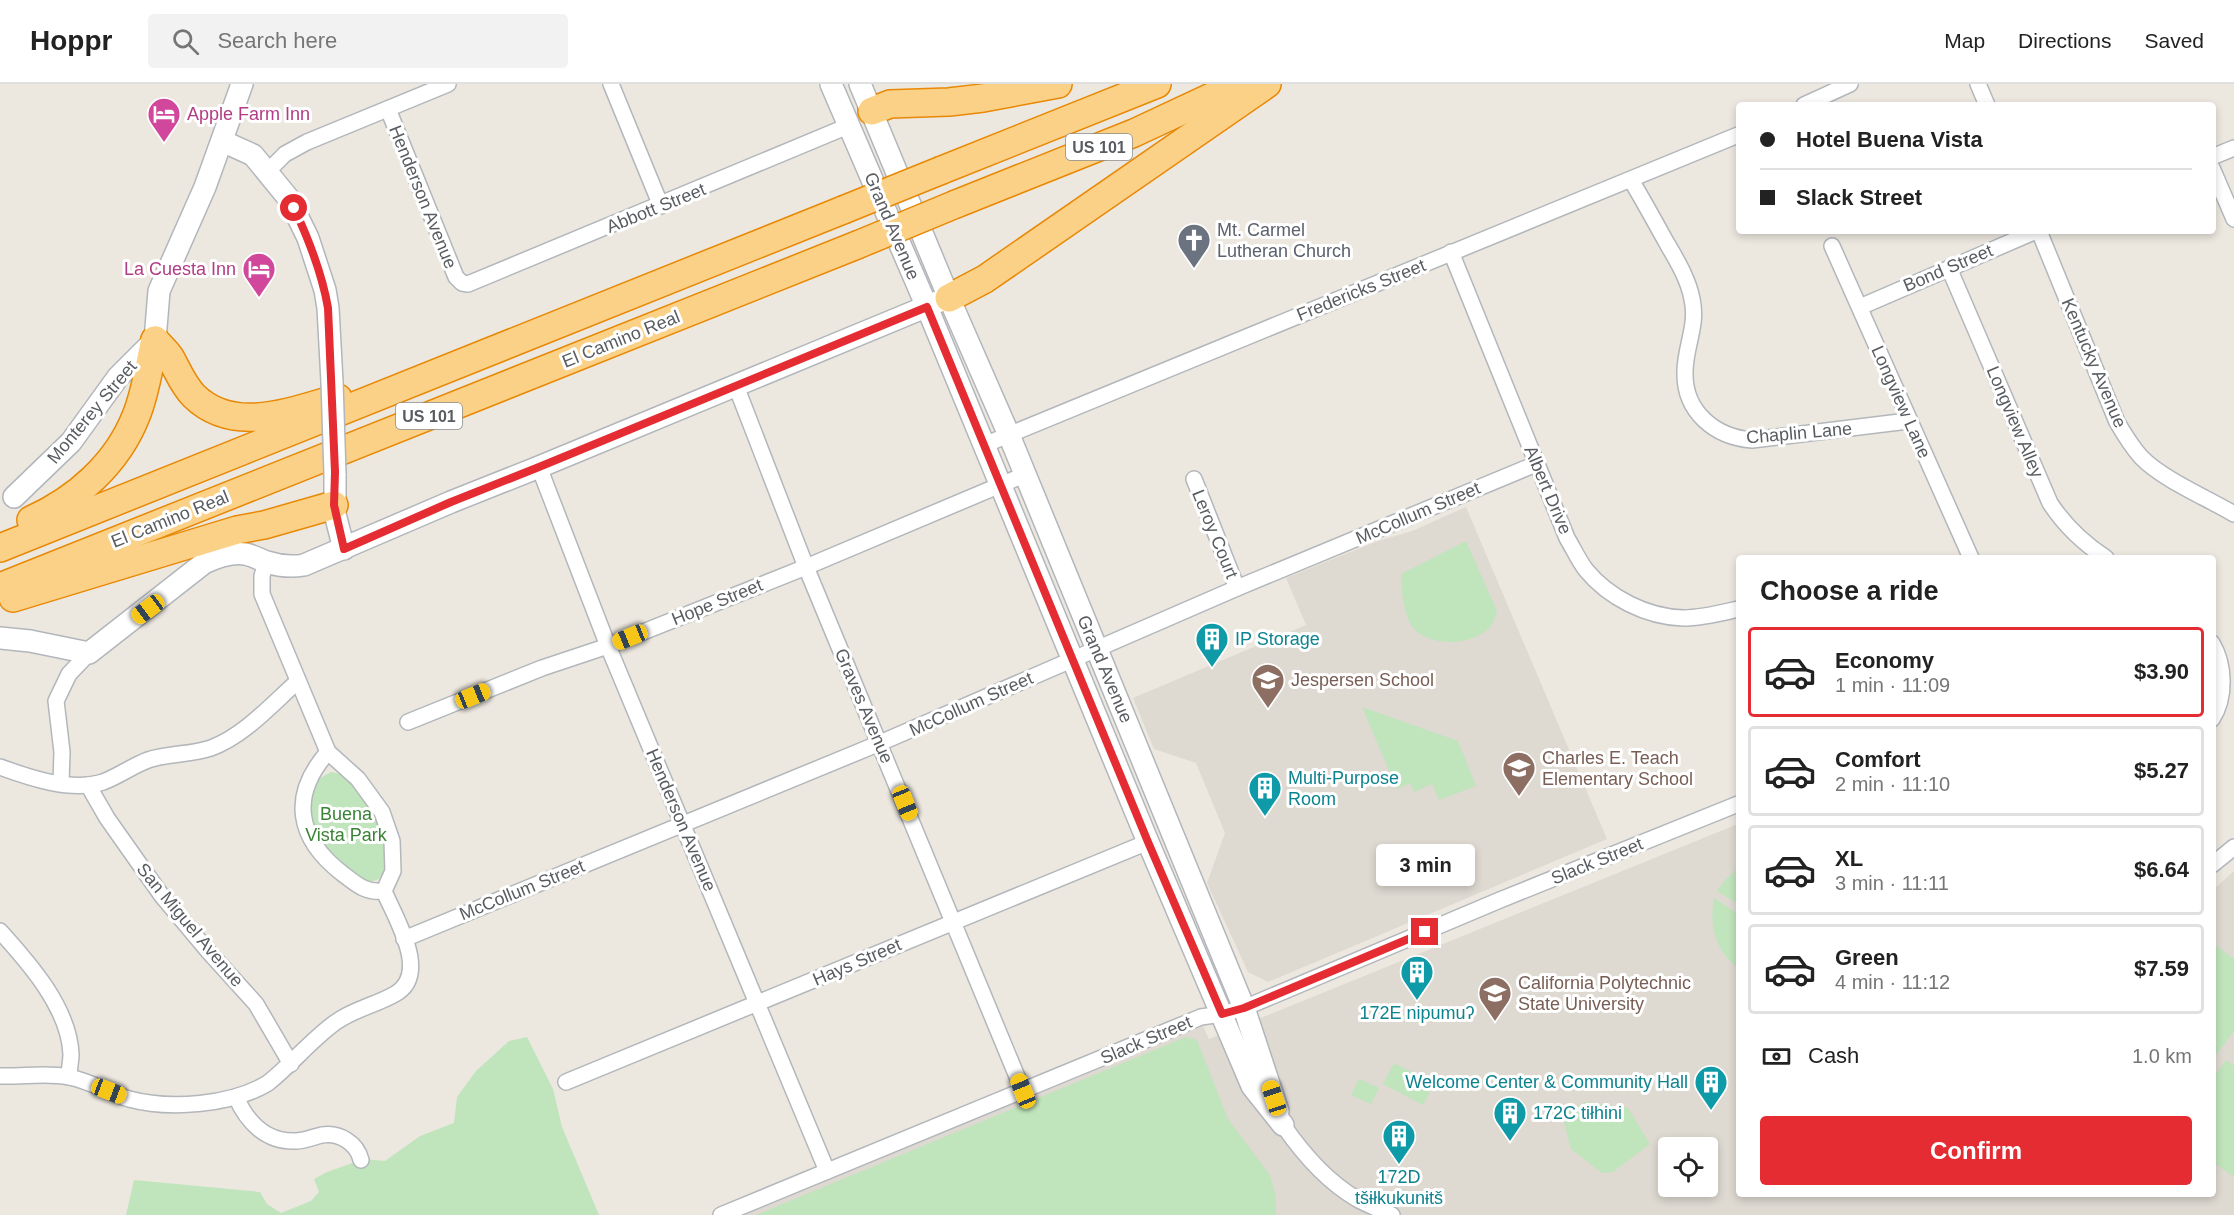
<!DOCTYPE html>
<meta charset="utf-8">
<style>
:root{--surface:#fff;--page:#f2f2f2;--text:#222;--muted:#767676;--line:#e0e0e0;--accent:#e52c32}
body{margin:0;font-family:Arial,sans-serif;background:var(--page);color:var(--text);height:100vh;display:flex;flex-direction:column;font-size:22px;white-space:nowrap}
*{box-sizing:border-box;margin:0}
p{font-size:20px;color:var(--muted)}
.icon{flex:none;width:33px;height:33px;fill:none;stroke:currentColor;stroke-width:2;stroke-linecap:round;stroke-linejoin:round}
.map{position:relative;flex:1;overflow:hidden}
.panel{position:absolute;left:1736px;top:471px;width:480px;height:642px;display:flex;flex-direction:column;background:var(--surface);border-radius:6px;box-shadow:0 3px 9px #0003}
.panel>*{flex:none}
.hud{position:absolute;left:1736px;top:18px;width:480px;height:132px;border-radius:6px;box-shadow:0 3px 9px #0003;display:grid;align-content:center;height:132px;padding:0 24px;background:var(--surface)}
.buttons{position:absolute;left:1658px;top:1053px;display:grid;gap:12px}
.buttons a{display:grid;place-items:center;width:60px;height:60px;border-radius:6px;background:var(--surface);box-shadow:0 3px 9px #0003;font-size:30px}
.end{position:absolute;width:27px;height:27px;margin:-14px;border:8px solid #e52c32;background:#fff;box-shadow:0 0 0 3px #fff}
.from{border-radius:50%}
.bubble{position:absolute;height:42px;border-radius:6px;background:var(--surface);box-shadow:0 3px 9px #0003;font-size:20px;font-weight:600;line-height:42px;text-align:center}
.car{position:absolute;width:18px;height:36px;margin:-18px -9px;border-radius:8px;box-shadow:0 0 4px 2px #0007;background:linear-gradient(#f5c518 24%,#345 0 40%,#f5c518 0 76%,#345 0 86%,#f5c518 0)}
.hud b{display:flex;align-items:center;gap:21px;height:57px;font-size:22px}
.hud b+b{border-top:2px solid var(--line)}
.hud i{width:15px;height:15px;background:var(--text)}
ul{padding:0;list-style:none}
li{display:flex;align-items:center;gap:18px;height:90px;margin:0 12px 9px;padding:0 12px;border:3px solid var(--line);border-radius:6px}
li div{flex:1}
li b{display:block;font-size:22px}
li em{font-style:normal;font-weight:600}
li.current{border-color:var(--accent)}
li>.icon{width:54px;height:54px;stroke-width:1.5}
h2{padding:0 24px;font-size:27px;line-height:72px}
.pay{display:flex;align-items:center;gap:15px;height:66px;padding:0 24px;font-size:22px}
.pay p{margin-inline-start:auto}
.primary-button{display:flex;gap:12px;margin-top:auto;padding:12px 24px}
.primary-button a{flex:1;height:69px;border-radius:6px;background:var(--accent);color:#fff;font-size:24px;font-weight:600;line-height:69px;text-align:center}
header{display:flex;align-items:center;gap:36px;box-sizing:border-box;height:84px;padding:0 30px;background:var(--surface);border-bottom:2px solid var(--line)}
header strong{font-size:28px}
nav{display:flex;gap:33px;margin-inline-start:auto;font-size:21px}
.search{width:420px;height:54px;background:var(--page);display:flex;align-items:center;gap:15px;box-sizing:border-box;padding:0 21px;border-radius:6px;color:var(--muted);font-size:22px}
.map>svg:first-child{display:block}
</style>
<header>
<strong>Hoppr</strong>
<div class="search"><svg class="icon" aria-label="search" viewBox="0 0 24 24"><circle cx="10" cy="10" r="6"/><path d="M15 15l6 6"/></svg>Search here</div>
<nav><a>Map</a><a>Directions</a><a>Saved</a></nav>
</header>
<div class="map">
<svg width="2234" height="1131" viewBox="0 0 2234 1131">
<rect width="100%" height="100%" fill="#ece8e0"/>
<g fill="#ded9d1" fill-rule="evenodd">
<polygon points="1466,423 1607,755 1268,898 1248,888 1207,799 1225,749 1196,679 1154,665 1133,614 1306,541 1286,494 1375,458 1412,447"/>
<path d="M1738,740v370h474l1,-304 21,-19v344h-1490l459,-189 6,13zM1668,1064h39v38h-39z"/>
</g>
<g fill="#c0e4bc">
<path d="M1466,457l31,70c-2,6 -4,13 -8,17 -17,17 -54,19 -73,3 -12,-10 -15,-43 -15,-57z"/>
<polygon points="1362,623 1458,657 1476,702 1439,716 1432,700 1414,708 1410,699 1397,705"/>
<polygon points="331,688 345,691 372,721 384,747 390,776 386,787 381,794 369,799 343,785 314,748 309,730 311,709 315,697"/>
<polygon points="1738,784 1738,820 1717,807 1726,795"/>
<path d="M1714,814l24,16v54c-23,-18 -29,-42 -24,-70z"/>
<polygon points="2212,859 2234,875 2234,947 2213,975"/>
<polygon points="527,953 553,1005 562,1043 599,1131 126,1131 134,1096 260,1108 267,1120 281,1129 311,1117 319,1108 314,1095 327,1088 364,1075 385,1077 420,1052 454,1039 457,1013 476,987 509,957"/>
<polygon points="1186,953 1197,956 1228,1035 1270,1091 1276,1113 1276,1131 756,1131"/>
<polygon points="2226,976 2234,982 2234,1093 2213,1078 2213,994"/>
<polygon points="1394,979 1434,1000 1423,1021 1383,1000"/>
<polygon points="1359,995 1379,1004 1371,1020 1351,1011"/>
<polygon points="1586,1018 1628,1024 1650,1060 1613,1088 1602,1089 1571,1065 1562,1030"/>
</g>
<g fill="none" stroke-linecap="round" stroke-linejoin="round">
<defs>
<g id="street">
<polyline points="611,0 661,122"/>
<polyline points="1978,0 1987,21"/>
<polyline points="1804,21 1850,0"/>
<polyline points="388,25 456,193 462,199 468,200 848,42"/>
<polyline points="2212,73 2234,64"/>
<polyline points="2212,84 2234,135"/>
<polyline points="267,88 285,70 307,58 448,0"/>
<path d="M1631,96c12,20 23,40 34,60 11,19 23,38 27,59 6,27 -7,47 -7,73 -1,40 30,65 67,68l156,-19"/>
<path d="M2039,147l78,191c7,12 15,25 24,35 21,22 66,41 93,57"/>
<polyline points="1832,162 1971,474"/>
<path d="M1451,168l116,286c6,10 12,23 19,32 23,28 61,47 97,48 19,0 38,-5 55,-9"/>
<path d="M1949,184l101,235c15,23 33,40 56,55"/>
<polyline points="1860,223 2036,147"/>
<polyline points="736,302 806,483 1023,1007"/>
<polyline points="984,361 1738,51"/>
<polyline points="539,383 608,562 827,1087"/>
<polyline points="1194,395 1237,504"/>
<path d="M2212,559c13,22 14,55 0,76"/>
<polyline points="408,638 542,584 608,562 806,483 1024,391"/>
<path d="M328,668c-39,44 -31,87 15,122 14,11 23,19 41,17"/>
<path d="M0,683c30,11 71,25 103,15 16,-6 29,-16 45,-22 20,-7 43,-5 63,-12 33,-12 61,-44 87,-67"/>
<polyline points="61,699 62,668 56,617 69,590 89,569"/>
<polyline points="88,701 107,734 162,812 208,867 256,920 291,980"/>
<polyline points="2212,781 2234,763"/>
<path d="M0,847c29,32 69,77 71,123 0,7 -2,15 -2,23"/>
<polyline points="404,855 880,659 1237,504 1536,380"/>
<path d="M0,992c23,1 46,-4 69,1 21,4 40,16 60,22 41,11 103,6 139,-16 24,-19 44,-44 68,-61 18,-13 40,-17 59,-28 36,-20 0,-76 -11,-103l9,-20 -1,-30 -10,-29 -24,-33 -30,-27 -66,-158v-18l4,-14"/>
<polyline points="566,998 1148,758"/>
<path d="M236,1013c11,25 30,45 59,44 9,0 18,-4 27,-6 17,-3 35,8 39,25"/>
<path d="M1283,1041c20,29 43,56 74,74 11,6 24,11 35,16"/>
<polyline points="721,1131 1201,933 1222,930 1244,924 1500,816 1738,720"/>
</g>
<g id="secondary">
<polyline points="831,0 927,223 1148,758 1252,1002 1283,1041"/>
<polyline points="860,0 949,214 1009,351 1244,924 1278,1027"/>
<polyline points="222,57 253,71 289,115 308,154 325,206 328,224 332,298"/>
<polyline points="335,390 335,430 344,465"/>
<polyline points="14,413 71,358 118,293 155,256 159,207 205,103 242,0"/>
<path d="M0,554l30,3 59,12 115,-90c13,-6 27,-11 41,-9 8,1 15,6 22,8 12,4 25,5 37,3l147,-63 88,-35 401,-166"/>
</g>
<g id="highway">
<polyline points="872,27 890,20 949,18 983,14 1058,0"/>
<polyline points="942,86 1157,0"/>
<polyline points="956,120 1134,49 1239,0"/>
<polyline points="949,214 985,195 1267,0"/>
<path d="M155,256c5,6 11,11 15,17 8,14 13,28 24,39 40,39 98,15 144,2"/>
<path d="M31,436c46,-21 86,-56 105,-104 10,-24 13,-51 19,-76"/>
<polyline points="0,464 843,126"/>
<polyline points="0,503 857,161"/>
<polyline points="13,514 237,446 264,441 334,421"/>
</g>
</defs>
<use href="#street" stroke="#b3b7bb" stroke-width="18"/>
<use href="#secondary" stroke="#b2b6bb" stroke-width="24"/>
<use href="#highway" stroke="#e88804" stroke-width="30"/>
<use href="#street" stroke="#fff" stroke-width="15"/>
<use href="#secondary" stroke="#fff" stroke-width="21"/>
<use href="#highway" stroke="#fbd188" stroke-width="27"/>
<defs>
<polyline id="secondary-bridge" points="332,298 335,390"/>
<g id="highway-bridge">
<polyline points="843,126 942,86"/>
<polyline points="857,161 956,120"/>
</g>
</defs>
<use href="#secondary-bridge" stroke="#b2b6bb" stroke-width="24" stroke-linecap="butt"/>
<use href="#highway-bridge" stroke="#e88804" stroke-width="30" stroke-linecap="butt"/>
<use href="#secondary-bridge" stroke="#fff" stroke-width="21"/>
<use href="#highway-bridge" stroke="#fbd188" stroke-width="27"/>
</g>
<g fill="none" stroke-linecap="round" stroke-linejoin="round">
<path stroke="#e52c32" stroke-width="8" d="M294,124c15,32 28,65 34,100l7,164 -1,33 10,44 107,-47 88,-35 388,-160 221,535 74,172 22,-6 181,-76"/>
</g>
<defs>
<symbol id="hotel-pin" viewBox="-11 -11 22 30"><path d="M0 17L-7.5 6A9.5 9.5 0 1 1 7.5 6Z" fill="#d1479c" stroke="#fff"/><path d="M-6-4.5h1.5V1H6V5H4.5V3h-9V5H-6ZM-4 0a1.8 1.8 0 1 1 3.6 0ZM.5 0V-2.5h3Q6-2.5 6 0Z" fill="#fff"/></symbol>
<symbol id="church-pin" viewBox="-11 -11 22 30"><path d="M0 17L-7.5 6A9.5 9.5 0 1 1 7.5 6Z" fill="#6b7280" stroke="#fff"/><path d="M-1.2-6h2.4v3.5h3.3v2.4h-3.3V6h-2.4V-.1h-3.3v-2.4h3.3Z" fill="#fff"/></symbol>
<symbol id="building-pin" viewBox="-11 -11 22 30"><path d="M0 17L-7.5 6A9.5 9.5 0 1 1 7.5 6Z" fill="#0f9aa8" stroke="#fff"/><path d="M-4-6H4V6H1V3H-1V6H-4ZM-2.5-4.3h1.7v1.8h-1.7ZM.8-4.3h1.7v1.8H.8ZM-2.5-1h1.7V.8h-1.7ZM.8-1h1.7V.8H.8Z" fill="#fff"/></symbol>
<symbol id="school-pin" viewBox="-11 -11 22 30"><path d="M0 17L-7.5 6A9.5 9.5 0 1 1 7.5 6Z" fill="#8d6e63" stroke="#fff"/><path d="M0-5L7-2L0 1L-7-2ZM-4 1L0 2.5L4 1V4Q0 6-4 4Z" fill="#fff"/></symbol>
<symbol id="university-pin" viewBox="-11 -11 22 30"><path d="M0 17L-7.5 6A9.5 9.5 0 1 1 7.5 6Z" fill="#8d6e63" stroke="#fff"/><path d="M0-5L7-2L0 1L-7-2ZM-4 1L0 2.5L4 1V4Q0 6-4 4Z" fill="#fff"/></symbol>
</defs>
<g fill-rule="evenodd">
<use href="#hotel-pin" x="145" y="11" width="38" height="52"/>
<use href="#church-pin" x="1175" y="137" width="38" height="52"/>
<use href="#hotel-pin" x="240" y="166" width="38" height="52"/>
<use href="#building-pin" x="1193" y="536" width="38" height="52"/>
<use href="#school-pin" x="1249" y="577" width="38" height="52"/>
<use href="#school-pin" x="1500" y="665" width="38" height="52"/>
<use href="#building-pin" x="1246" y="685" width="38" height="52"/>
<use href="#building-pin" x="1398" y="869" width="38" height="52"/>
<use href="#university-pin" x="1476" y="890" width="38" height="52"/>
<use href="#building-pin" x="1692" y="979" width="38" height="52"/>
<use href="#building-pin" x="1491" y="1010" width="38" height="52"/>
<use href="#building-pin" x="1380" y="1033" width="38" height="52"/>
</g>
<g text-anchor="middle" stroke-width="6" stroke-linejoin="round" paint-order="stroke">
<g fill="#fff" stroke="#8b8e90" stroke-width="1.5">
<rect x="1066" y="50" width="66" height="26" rx="4.5"/>
<rect x="396" y="319" width="66" height="26" rx="4.5"/>
</g>
<g font-size="16" font-weight="bold" fill="#595d61">
<text x="1099" y="69">US 101</text>
<text x="429" y="338">US 101</text>
</g>
<g font-size="18" fill="#b23c85" stroke="#fff" text-anchor="start">
<text x="187" y="36">Apple Farm Inn</text>
<text x="236" y="191" text-anchor="end">La Cuesta Inn</text>
</g>
<g font-size="18" fill="#595d61" stroke="#fff">
<text transform="translate(423 113) rotate(68)" y="6">Henderson Avenue</text>
<text transform="translate(656 124) rotate(-22)" y="6">Abbott Street</text>
<text transform="translate(892 142) rotate(67)" y="6">Grand Avenue</text>
<text transform="translate(1948 184) rotate(-23)" y="6">Bond Street</text>
<text transform="translate(1361 206) rotate(-22)" y="6">Fredericks Street</text>
<text transform="translate(621 255) rotate(-22)" y="6">El Camino Real</text>
<text transform="translate(2094 279) rotate(67)" y="6">Kentucky Avenue</text>
<text transform="translate(1901 318) rotate(66)" y="6">Longview Lane</text>
<text transform="translate(92 328) rotate(-50)" y="6">Monterey Street</text>
<text transform="translate(2015 338) rotate(67)" y="6">Longview Alley</text>
<text transform="translate(1799 349) rotate(-5)" y="6">Chaplin Lane</text>
<text transform="translate(1548 406) rotate(67)" y="6">Albert Drive</text>
<text transform="translate(1418 429) rotate(-23)" y="6">McCollum Street</text>
<text transform="translate(170 435) rotate(-22)" y="6">El Camino Real</text>
<text transform="translate(1215 450) rotate(68)" y="6">Leroy Court</text>
<text transform="translate(717 518) rotate(-22)" y="6">Hope Street</text>
<text transform="translate(1105 585) rotate(67)" y="6">Grand Avenue</text>
<text transform="translate(971 620) rotate(-24)" y="6">McCollum Street</text>
<text transform="translate(864 622) rotate(67)" y="6">Graves Avenue</text>
<text transform="translate(681 736) rotate(67)" y="6">Henderson Avenue</text>
<text transform="translate(1597 777) rotate(-22)" y="6">Slack Street</text>
<text transform="translate(522 806) rotate(-22)" y="6">McCollum Street</text>
<text transform="translate(190 841) rotate(50)" y="6">San Miguel Avenue</text>
<text transform="translate(857 878) rotate(-23)" y="6">Hays Street</text>
<text transform="translate(1146 956) rotate(-23)" y="6">Slack Street</text>
</g>
<g font-size="18" fill="#5b616d" stroke="#fff" text-anchor="start">
<text x="1217" y="152">Mt. Carmel<tspan x="1217" dy="21">Lutheran Church</tspan></text>
</g>
<g font-size="18" fill="#0d838f" stroke="#fff" text-anchor="start">
<text x="1235" y="561">IP Storage</text>
<text x="1288" y="700">Multi-Purpose<tspan x="1288" dy="21">Room</tspan></text>
<text x="1417" y="935" text-anchor="middle">172E nipumuʔ</text>
<text x="1688" y="1004" text-anchor="end">Welcome Center &amp; Community Hall</text>
<text x="1533" y="1035">172C tiłhini</text>
<text x="1399" y="1099" text-anchor="middle">172D<tspan x="1399" dy="21">tšɨłkukunɨtš</tspan></text>
</g>
<g font-size="18" fill="#785e54" stroke="#fff" text-anchor="start">
<text x="1291" y="602">Jespersen School</text>
<text x="1542" y="680">Charles E. Teach<tspan x="1542" dy="21">Elementary School</tspan></text>
<text x="1518" y="905">California Polytechnic<tspan x="1518" dy="21">State University</tspan></text>
</g>
<g font-size="18" fill="#3a8336" stroke="#fff">
<text x="346" y="736">Buena<tspan x="346" dy="21">Vista Park</tspan></text>
</g>
</g>
</svg>
<div class="buttons">
<a><svg class="icon" aria-label="locate" viewBox="0 0 24 24"><circle cx="12" cy="12" r="6"/><path d="M12 2v4M12 18v4M2 12h4M18 12h4"/></svg></a>
</div>
<i class="end from" style="left:294px;top:124px"></i>
<i class="end" style="left:1425px;top:848px"></i>
<div class="bubble" style="left:1376px;top:760px;width:99px">3 min</div>
<i class="car" style="left:148px;top:525px;rotate:233deg"></i>
<i class="car" style="left:630px;top:553px;rotate:248deg"></i>
<i class="car" style="left:473px;top:612px;rotate:68deg"></i>
<i class="car" style="left:905px;top:719px;rotate:158deg"></i>
<i class="car" style="left:109px;top:1007px;rotate:111deg"></i>
<i class="car" style="left:1023px;top:1007px;rotate:338deg"></i>
<i class="car" style="left:1274px;top:1014px;rotate:342deg"></i>
<div class="hud">
<b><i class="from"></i>Hotel Buena Vista</b>
<b><i></i>Slack Street</b>
</div>
<section class="panel">
<h2>Choose a ride</h2>
<ul>
<li class="current"><svg class="icon" aria-label="car" viewBox="0 0 24 24"><path d="M5 17H2v-5l4-1 3-4h7l3 4 3 1v5h-3M9 17h6M6 11h13"/><circle cx="7" cy="17" r="2"/><circle cx="17" cy="17" r="2"/></svg><div><b>Economy</b><p>1 min · 11:09</p></div><em>$3.90</em></li>
<li><svg class="icon" aria-label="car" viewBox="0 0 24 24"><path d="M5 17H2v-5l4-1 3-4h7l3 4 3 1v5h-3M9 17h6M6 11h13"/><circle cx="7" cy="17" r="2"/><circle cx="17" cy="17" r="2"/></svg><div><b>Comfort</b><p>2 min · 11:10</p></div><em>$5.27</em></li>
<li><svg class="icon" aria-label="car" viewBox="0 0 24 24"><path d="M5 17H2v-5l4-1 3-4h7l3 4 3 1v5h-3M9 17h6M6 11h13"/><circle cx="7" cy="17" r="2"/><circle cx="17" cy="17" r="2"/></svg><div><b>XL</b><p>3 min · 11:11</p></div><em>$6.64</em></li>
<li><svg class="icon" aria-label="car" viewBox="0 0 24 24"><path d="M5 17H2v-5l4-1 3-4h7l3 4 3 1v5h-3M9 17h6M6 11h13"/><circle cx="7" cy="17" r="2"/><circle cx="17" cy="17" r="2"/></svg><div><b>Green</b><p>4 min · 11:12</p></div><em>$7.59</em></li>
</ul>
<div class="pay"><svg class="icon" aria-label="cash" viewBox="0 0 24 24"><path d="M3 7h18v10H3z"/><circle cx="12" cy="12" r="2"/></svg>Cash<p>1.0 km</p></div>
<div class="primary-button"><a>Confirm</a></div>
</section>
</div>
